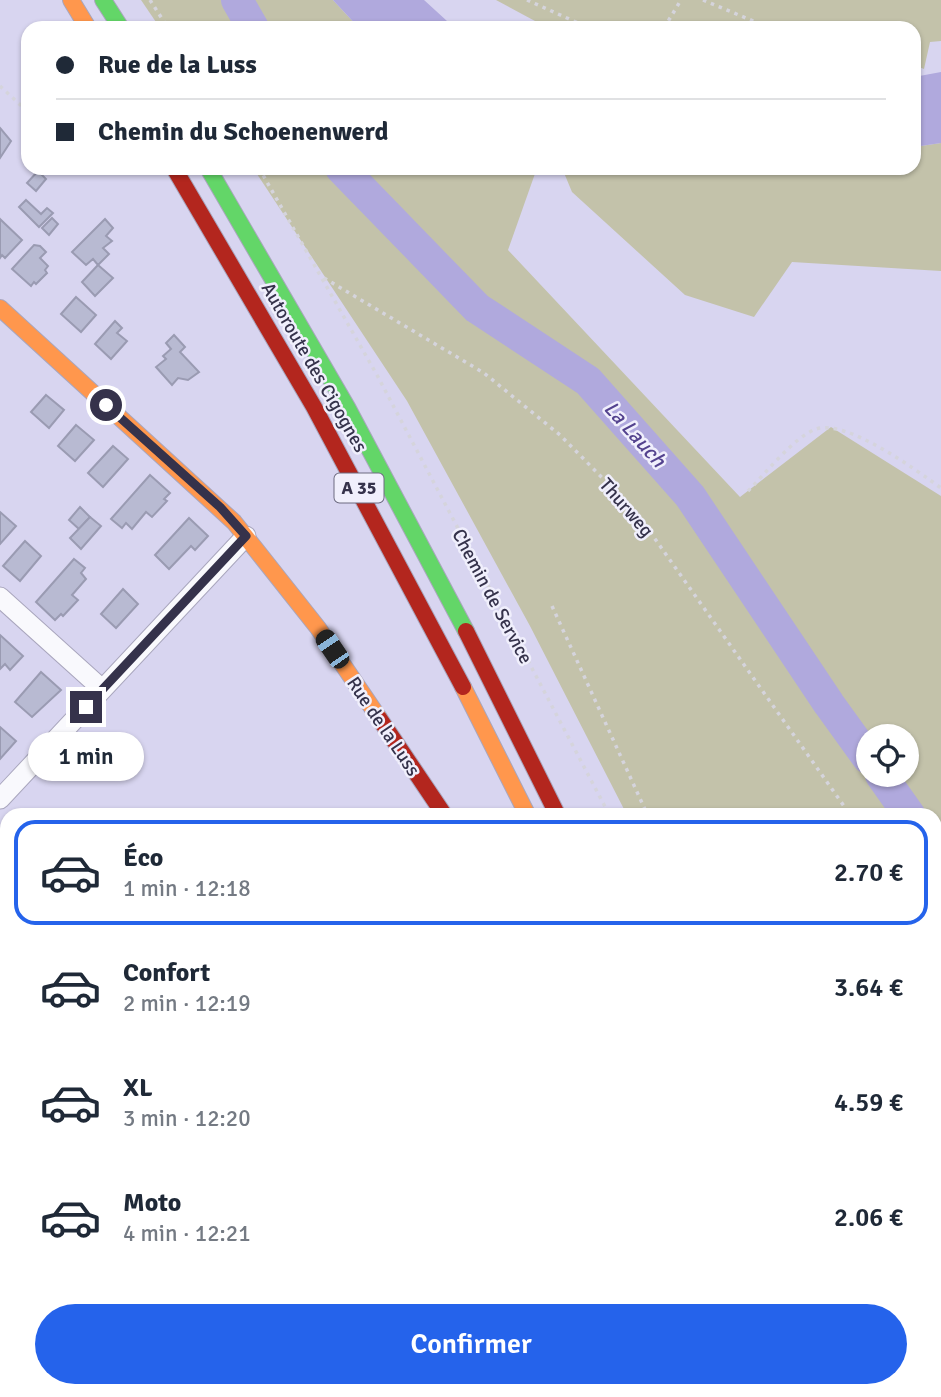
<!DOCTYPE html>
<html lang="fr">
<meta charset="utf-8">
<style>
:root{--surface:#fff;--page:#f6f6f7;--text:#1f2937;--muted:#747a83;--line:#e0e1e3;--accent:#2563eb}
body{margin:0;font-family:Signika,sans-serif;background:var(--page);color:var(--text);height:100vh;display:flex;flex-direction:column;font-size:26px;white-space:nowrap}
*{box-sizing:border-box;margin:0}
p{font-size:23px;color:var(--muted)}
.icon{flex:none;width:38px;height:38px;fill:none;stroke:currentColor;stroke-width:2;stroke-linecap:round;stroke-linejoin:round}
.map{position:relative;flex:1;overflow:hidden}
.panel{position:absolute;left:0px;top:808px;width:942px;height:590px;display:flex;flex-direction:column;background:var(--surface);border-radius:21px 21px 0 0;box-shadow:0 2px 5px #0004}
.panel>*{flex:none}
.hud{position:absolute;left:21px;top:21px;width:900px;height:154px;border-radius:21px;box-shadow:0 2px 5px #0004;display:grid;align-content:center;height:154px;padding:0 35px;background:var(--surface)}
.fabs{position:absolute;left:856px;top:724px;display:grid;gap:14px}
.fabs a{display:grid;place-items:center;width:63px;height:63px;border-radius:50%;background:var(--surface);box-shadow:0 2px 5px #0004;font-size:35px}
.end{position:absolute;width:32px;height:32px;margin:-16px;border:9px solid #35324b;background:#fff;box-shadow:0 0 0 4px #fff}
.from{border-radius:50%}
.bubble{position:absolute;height:49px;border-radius:24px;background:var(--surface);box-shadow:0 2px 5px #0004;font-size:23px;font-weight:600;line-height:49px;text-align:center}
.car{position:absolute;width:21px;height:42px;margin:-21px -10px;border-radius:9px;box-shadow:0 0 5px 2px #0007;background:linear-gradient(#222 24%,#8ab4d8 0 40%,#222 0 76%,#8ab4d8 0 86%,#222 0)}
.hud b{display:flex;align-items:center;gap:24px;height:66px;font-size:26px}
.hud b+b{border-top:2px solid var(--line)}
.hud i{width:18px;height:18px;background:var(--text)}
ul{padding:12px 0 0;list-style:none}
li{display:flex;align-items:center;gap:21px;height:105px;margin:0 14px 10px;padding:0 21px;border:4px solid transparent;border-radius:21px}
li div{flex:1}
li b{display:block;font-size:26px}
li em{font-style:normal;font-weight:600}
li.on{border-color:var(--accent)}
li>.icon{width:63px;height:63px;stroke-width:1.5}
.primary-button{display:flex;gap:14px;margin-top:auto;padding:14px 35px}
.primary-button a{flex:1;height:80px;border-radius:42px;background:var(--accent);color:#fff;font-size:28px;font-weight:600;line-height:80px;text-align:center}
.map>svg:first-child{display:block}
</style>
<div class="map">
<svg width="941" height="1397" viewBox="0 0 941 1397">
<rect width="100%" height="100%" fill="#d8d5f0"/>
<g fill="#c3c2aa" fill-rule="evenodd">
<polygon points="141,0 333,0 359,28 160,28"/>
<polygon points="496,0 941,0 941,41 930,42 924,69 914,65 914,28 548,28"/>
<polygon points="941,143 941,271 792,262 754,317 685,295 572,192 562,168 914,168 914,147"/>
<path d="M253,168h284l-29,82 232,247 91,-70 110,69v529l-7,-9v-200l-307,-1 -97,-189 -123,-225zM868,737h38v38h-38z"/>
</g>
<g fill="#b0a9dd">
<polygon points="333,0 424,0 447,21 465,28 359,28"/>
<polygon points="941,72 941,143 914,147 914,77"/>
</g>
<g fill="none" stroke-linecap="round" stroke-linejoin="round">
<g stroke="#b0a9dd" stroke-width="32">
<polyline points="237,0 253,28"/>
<polyline points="341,168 477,308 588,381 690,496 829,704 868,758"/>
<polyline points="881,775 910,816"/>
<polyline points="934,849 941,858"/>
</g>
</g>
<g fill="#b8bad2" stroke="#9a9bb2" stroke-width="2">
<polygon points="0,128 11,141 0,158"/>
<polygon points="38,171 46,179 36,191 27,183"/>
<polygon points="26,200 41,214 47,208 53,213 39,227 19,207"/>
<polygon points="52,218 58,224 49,235 42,228"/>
<polygon points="0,219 22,240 5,258 2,255 0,258"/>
<polygon points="105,219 113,228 106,236 112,241 103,248 109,254 98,265 93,259 86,265 72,252"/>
<polygon points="34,245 40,246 46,252 40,258 48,266 45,270 47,273 36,284 34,282 31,286 12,269"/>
<polygon points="98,265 113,278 95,296 82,282"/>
<polygon points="76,297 96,315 81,332 61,314"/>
<polygon points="115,321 122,328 117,333 127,341 111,359 95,344"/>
<polygon points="174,335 185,347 180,352 199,372 188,380 178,378 172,385 156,367 166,359 163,356 171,349 166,343"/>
<polygon points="46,395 64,410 49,428 31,412"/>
<polygon points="76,425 94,440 75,461 58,446"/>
<polygon points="113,446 128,459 103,487 88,473"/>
<polygon points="150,475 170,493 164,499 167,501 152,517 146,512 132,529 126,523 122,528 111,519"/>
<polygon points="80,507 90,517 79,529 69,520"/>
<polygon points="0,512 16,526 0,544"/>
<polygon points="90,517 101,526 81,549 70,538"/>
<polygon points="189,518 208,536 195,550 191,546 169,569 155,555"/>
<polygon points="25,541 41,556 20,581 3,566"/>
<polygon points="74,559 85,568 81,573 86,579 72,595 78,600 63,616 61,614 55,620 36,602"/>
<polygon points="123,589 138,604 116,628 101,614"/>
<polygon points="0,635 23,656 10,670 5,664 0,669"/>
<polygon points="41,672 61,690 32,717 15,702"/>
<polygon points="0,727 16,741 0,759"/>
</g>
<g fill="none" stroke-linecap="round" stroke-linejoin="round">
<defs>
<g id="street">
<polyline points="0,597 102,689"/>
<polyline points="0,799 246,536"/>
<polyline points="0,1090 7,1100"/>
<polyline points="210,1391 214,1397"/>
<polyline points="713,1391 715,1397"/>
<polyline points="352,1397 357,1391"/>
</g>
<g id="fast">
<polyline points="103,0 121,28"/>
<polyline points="208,168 347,407 466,631"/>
</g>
<g id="slow">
<polyline points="71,0 88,28"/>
<polyline points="0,308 234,522 318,628 379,718"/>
<polyline points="463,687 528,816"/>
<polyline points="780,1391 782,1397"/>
</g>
<g id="jam">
<polyline points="174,168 314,407 463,687"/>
<polyline points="466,631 558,816"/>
<polyline points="379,718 445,816"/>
<polyline points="827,1391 829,1397"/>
</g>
</defs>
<use href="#street" stroke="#a9a6bd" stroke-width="21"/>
<use href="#fast" stroke="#a9a6bd" stroke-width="18"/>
<use href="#slow" stroke="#a9a6bd" stroke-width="18"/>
<use href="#jam" stroke="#a9a6bd" stroke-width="18"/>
<g stroke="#d5d4dc" stroke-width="3.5" stroke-dasharray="3.5 5" stroke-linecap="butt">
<polyline points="150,0 168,28"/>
<polyline points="527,0 589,28"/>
<polyline points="703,0 765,26 791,27"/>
<polyline points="664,28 681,0"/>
<polyline points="0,86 28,112"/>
<polyline points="259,168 377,375 610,816"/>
<polyline points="324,278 484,373 560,435 636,512 851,816"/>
<path d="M748,491c17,-17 46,-54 68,-62 31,-10 100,41 125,59"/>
<polyline points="552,606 648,816"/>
<polyline points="934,934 941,943"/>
<polyline points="865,1391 867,1397"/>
<polyline points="903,1391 905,1397"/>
</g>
<use href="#street" stroke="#f9f9fd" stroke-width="19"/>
<use href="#fast" stroke="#63d668" stroke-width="16"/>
<use href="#slow" stroke="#ff974d" stroke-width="16"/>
<use href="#jam" stroke="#b3261e" stroke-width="16"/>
</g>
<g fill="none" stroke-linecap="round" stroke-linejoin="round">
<polyline stroke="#35324b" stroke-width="9" points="86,707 246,536 220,507 106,405"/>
</g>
<g text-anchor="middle" stroke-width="5" stroke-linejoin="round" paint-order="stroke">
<rect fill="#f0effc" stroke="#6d6b80" stroke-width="2" x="334.5" y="473.5" width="49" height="29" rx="5"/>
<g font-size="18" font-weight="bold" fill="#35324b">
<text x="359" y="494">A 35</text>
</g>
<g font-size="19" fill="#35324b" stroke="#f0effc">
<text transform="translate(315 367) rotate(60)" y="7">Autoroute des Cigognes</text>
<text transform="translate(627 507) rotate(49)" y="7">Thurweg</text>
<text transform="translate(493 596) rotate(62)" y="7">Chemin de Service</text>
<text transform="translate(384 726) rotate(56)" y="7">Rue de la Luss</text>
</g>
<g font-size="21" font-style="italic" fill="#53428e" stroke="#f0effc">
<text transform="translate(635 434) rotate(48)" y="7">La Lauch</text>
</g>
</g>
</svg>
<div class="fabs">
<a><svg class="icon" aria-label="locate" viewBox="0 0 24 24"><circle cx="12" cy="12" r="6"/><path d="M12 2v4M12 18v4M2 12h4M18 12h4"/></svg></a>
</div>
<i class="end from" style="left:106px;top:405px"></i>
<i class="end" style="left:86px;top:707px"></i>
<div class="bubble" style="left:28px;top:732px;width:116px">1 min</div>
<i class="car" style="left:332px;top:649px;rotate:326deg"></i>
<div class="hud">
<b><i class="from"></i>Rue de la Luss</b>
<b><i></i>Chemin du Schoenenwerd</b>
</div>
<section class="panel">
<ul>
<li class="on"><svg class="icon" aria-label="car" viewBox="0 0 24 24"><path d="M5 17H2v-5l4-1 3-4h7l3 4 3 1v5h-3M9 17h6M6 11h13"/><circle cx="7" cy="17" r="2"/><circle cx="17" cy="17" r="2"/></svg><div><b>Éco</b><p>1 min · 12:18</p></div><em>2.70 €</em></li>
<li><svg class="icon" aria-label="car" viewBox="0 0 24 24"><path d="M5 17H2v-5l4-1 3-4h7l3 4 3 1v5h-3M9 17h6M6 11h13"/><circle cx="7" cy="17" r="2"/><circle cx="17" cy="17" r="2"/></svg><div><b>Confort</b><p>2 min · 12:19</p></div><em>3.64 €</em></li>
<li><svg class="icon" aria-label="car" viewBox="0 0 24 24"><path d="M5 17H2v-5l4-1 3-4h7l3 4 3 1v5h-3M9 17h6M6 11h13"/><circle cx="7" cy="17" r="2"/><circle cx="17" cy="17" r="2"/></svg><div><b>XL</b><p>3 min · 12:20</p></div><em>4.59 €</em></li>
<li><svg class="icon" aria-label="car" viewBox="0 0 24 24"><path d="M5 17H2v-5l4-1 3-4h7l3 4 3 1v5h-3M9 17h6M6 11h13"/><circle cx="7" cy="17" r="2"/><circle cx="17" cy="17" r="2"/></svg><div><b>Moto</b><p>4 min · 12:21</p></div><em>2.06 €</em></li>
</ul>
<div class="primary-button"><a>Confirmer</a></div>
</section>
</div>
